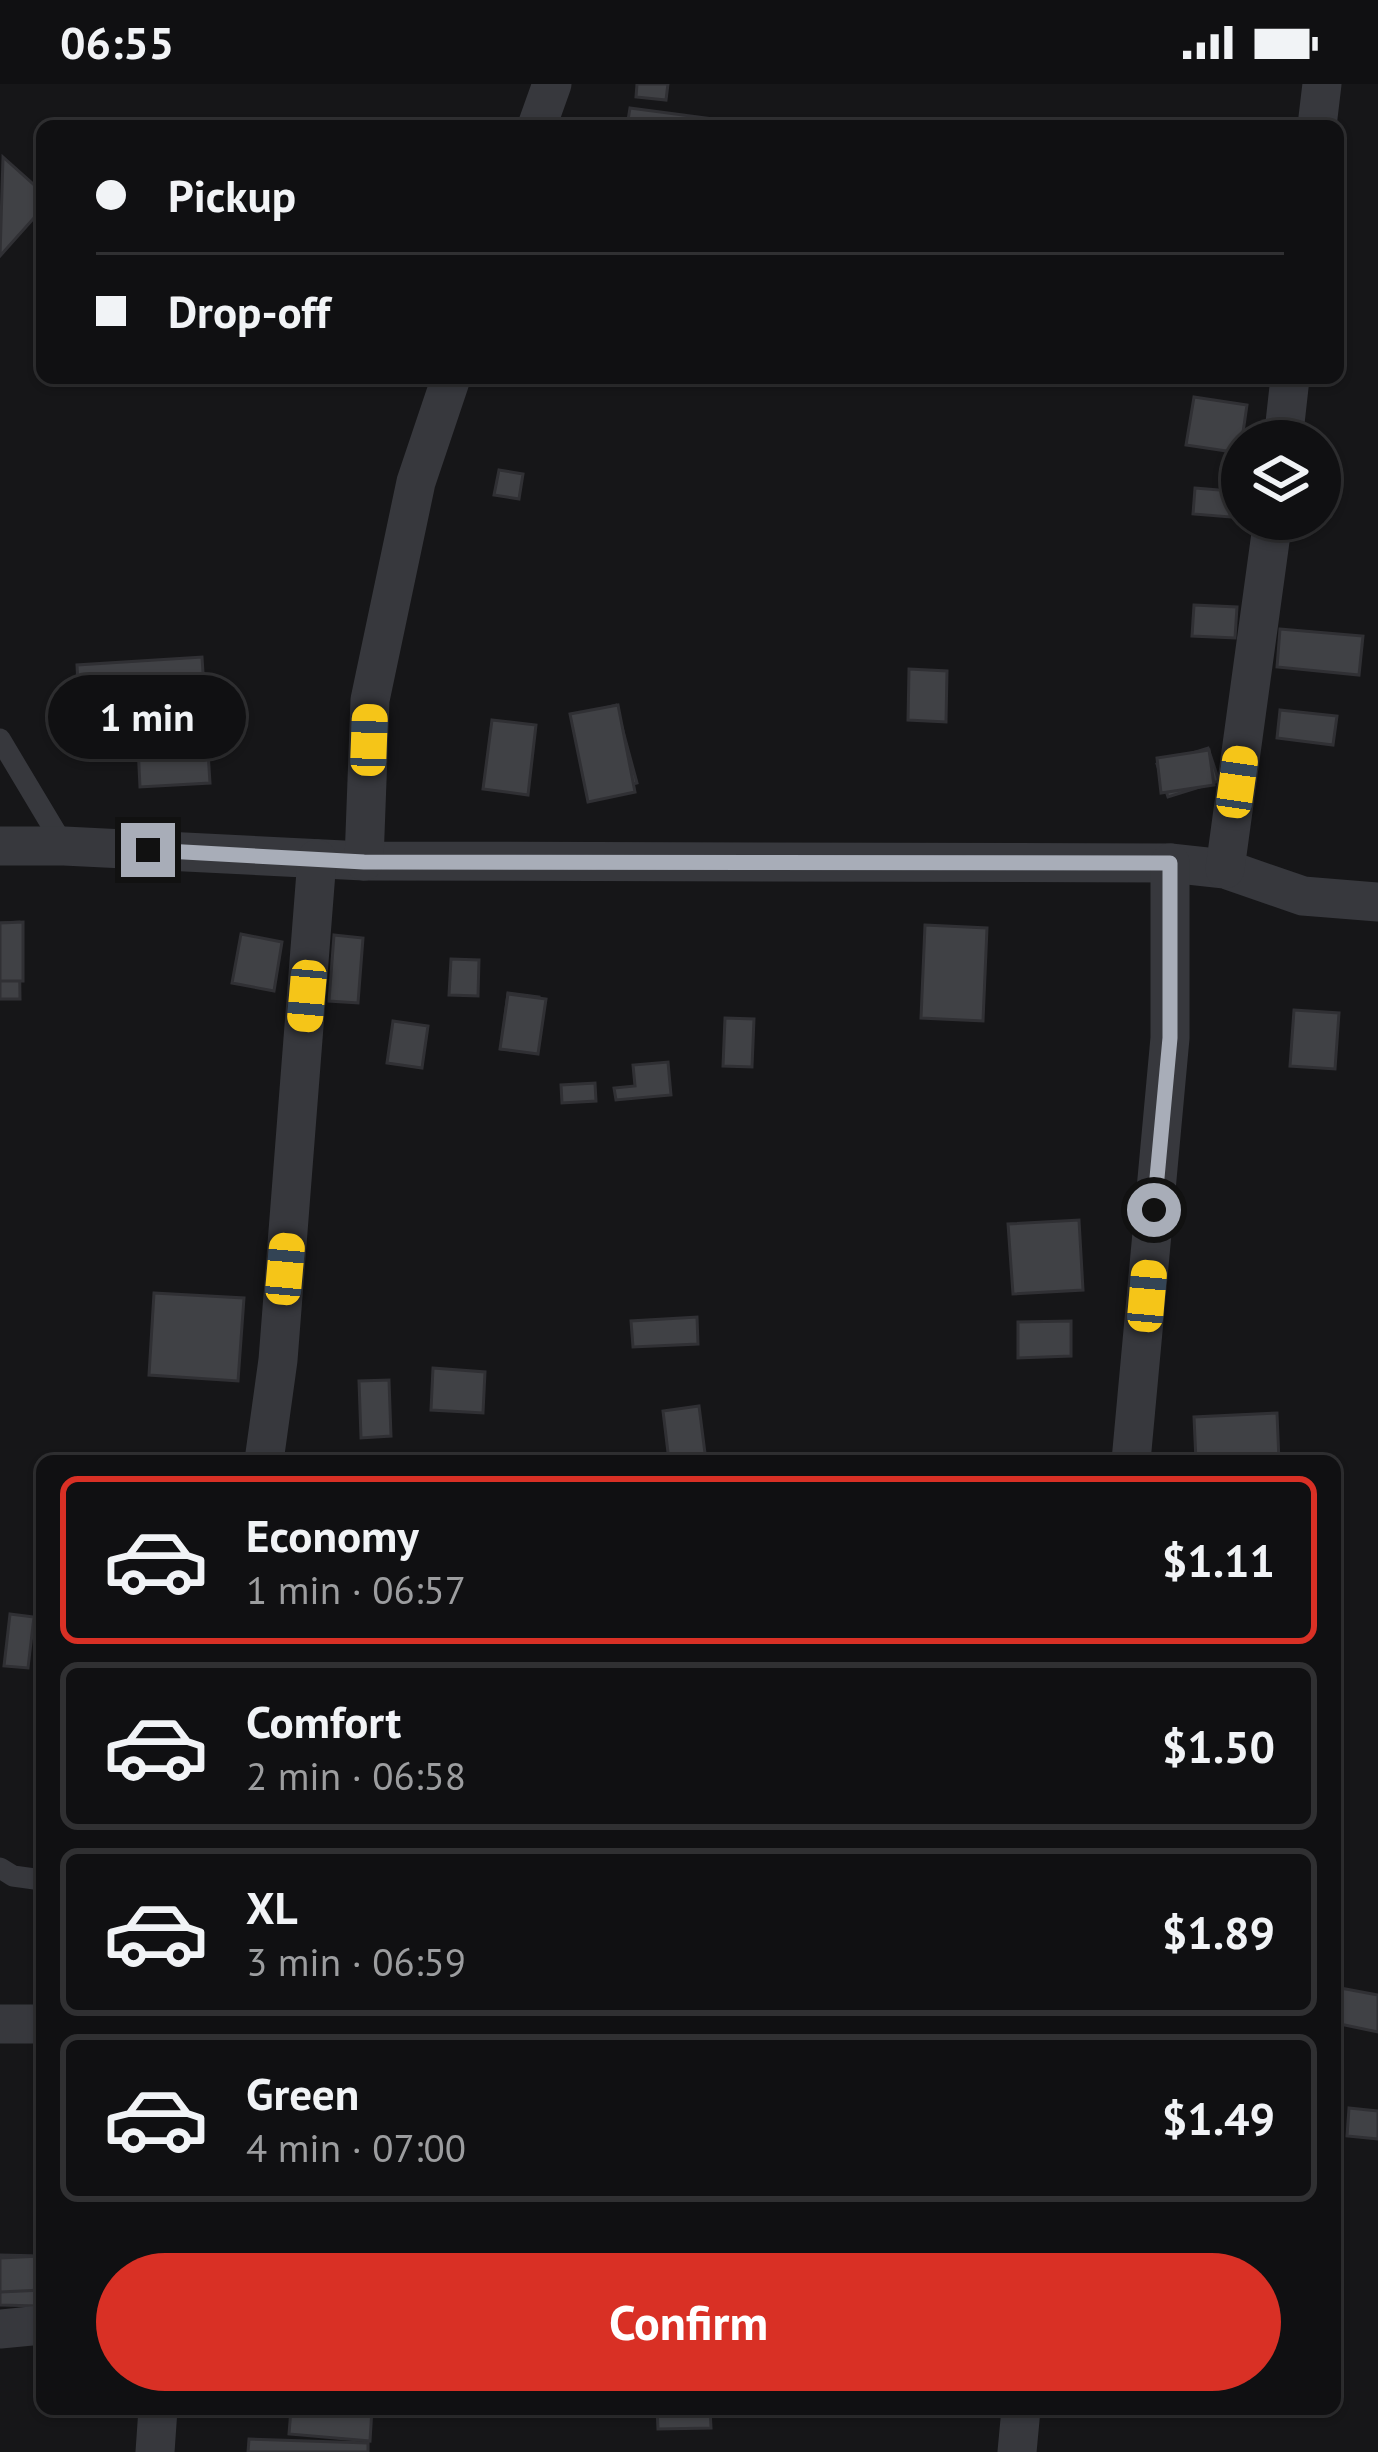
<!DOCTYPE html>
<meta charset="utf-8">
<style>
:root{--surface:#101012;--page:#1e1e20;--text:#f1f3f6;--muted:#9c9d9f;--line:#303032;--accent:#d93025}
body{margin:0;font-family:"PT Sans",sans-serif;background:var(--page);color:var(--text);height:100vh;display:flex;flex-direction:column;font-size:45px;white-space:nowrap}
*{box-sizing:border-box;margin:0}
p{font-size:39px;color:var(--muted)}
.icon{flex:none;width:66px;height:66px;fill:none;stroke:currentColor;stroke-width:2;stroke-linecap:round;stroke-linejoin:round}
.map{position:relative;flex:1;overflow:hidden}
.sheet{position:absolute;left:36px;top:1371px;width:1305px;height:960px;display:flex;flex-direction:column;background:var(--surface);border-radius:18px;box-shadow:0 3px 9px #0004,0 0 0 3px var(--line)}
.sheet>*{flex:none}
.hud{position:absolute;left:36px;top:36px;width:1308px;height:264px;border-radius:18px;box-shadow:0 3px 9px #0004,0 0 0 3px var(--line);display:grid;align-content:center;height:264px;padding:0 60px;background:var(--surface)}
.tools{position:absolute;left:1221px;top:336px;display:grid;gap:24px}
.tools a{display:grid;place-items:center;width:120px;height:120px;border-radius:50%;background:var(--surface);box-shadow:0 3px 9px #0004,0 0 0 3px var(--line);font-size:60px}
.end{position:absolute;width:54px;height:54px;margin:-27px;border:15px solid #a8adb8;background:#111;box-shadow:0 0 0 6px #111}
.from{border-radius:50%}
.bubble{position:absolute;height:84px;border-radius:42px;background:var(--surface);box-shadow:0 3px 9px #0004,0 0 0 3px var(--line);font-size:39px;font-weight:700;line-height:84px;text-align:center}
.car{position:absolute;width:36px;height:72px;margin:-36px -18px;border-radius:15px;box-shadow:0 0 9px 3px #0007;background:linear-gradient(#f5c518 24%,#345 0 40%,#f5c518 0 76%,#345 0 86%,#f5c518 0)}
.hud b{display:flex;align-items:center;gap:42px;height:114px;font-size:45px}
.hud b+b{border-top:3px solid var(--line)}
.hud i{width:30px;height:30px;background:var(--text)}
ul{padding:21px 0 0;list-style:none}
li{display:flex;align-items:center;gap:36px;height:168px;margin:0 24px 18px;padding:0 36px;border:6px solid var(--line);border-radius:18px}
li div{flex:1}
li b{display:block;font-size:45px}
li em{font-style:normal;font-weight:700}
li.on{border-color:var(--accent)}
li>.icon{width:108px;height:108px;stroke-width:1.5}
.cta{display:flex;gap:24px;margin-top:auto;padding:24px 60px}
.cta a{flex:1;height:138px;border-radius:72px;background:var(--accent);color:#fff;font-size:48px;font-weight:700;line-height:138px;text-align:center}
.status{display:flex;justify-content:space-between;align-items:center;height:84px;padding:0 60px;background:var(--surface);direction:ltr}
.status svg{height:33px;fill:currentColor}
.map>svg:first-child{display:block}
</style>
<div class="status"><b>06:55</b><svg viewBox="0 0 49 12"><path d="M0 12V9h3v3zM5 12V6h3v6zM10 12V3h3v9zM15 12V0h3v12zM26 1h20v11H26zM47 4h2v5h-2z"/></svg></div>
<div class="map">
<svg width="1378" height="2368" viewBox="0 0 1378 2368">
<rect width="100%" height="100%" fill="#161618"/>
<g fill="#404145" stroke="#303034" stroke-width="3">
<polygon points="637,0 668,0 666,16 636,13"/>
<polygon points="630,24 721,36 720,42 627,42"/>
<polygon points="3,73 42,108 42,125 0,172"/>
<polygon points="1194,313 1247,321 1240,369 1186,361"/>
<polygon points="499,386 523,390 519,415 494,411"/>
<polygon points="1195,404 1232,407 1230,433 1193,430"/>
<polygon points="1194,521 1237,523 1235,554 1192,552"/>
<polygon points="1280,545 1363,552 1359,591 1277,583"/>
<polygon points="202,573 210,699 140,703 137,642 80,645 77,581"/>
<polygon points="909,585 947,587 946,638 908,636"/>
<polygon points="616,621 637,699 596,710 575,632"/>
<polygon points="618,621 635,708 588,718 570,630"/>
<polygon points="1280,626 1337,632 1333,661 1277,654"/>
<polygon points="492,636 536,641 528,711 483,705"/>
<polygon points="1208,664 1219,697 1168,713 1157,680"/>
<polygon points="1209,666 1214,701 1161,709 1157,674"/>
<polygon points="19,838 20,915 0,915 0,839"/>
<polygon points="23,838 23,897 0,897 0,839"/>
<polygon points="925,841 987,844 983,937 921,934"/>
<polygon points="241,850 282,858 274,907 232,899"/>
<polygon points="334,851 363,854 358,919 329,917"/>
<polygon points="451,875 479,876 478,912 449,911"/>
<polygon points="508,909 539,913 533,968 501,965"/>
<polygon points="508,910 546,915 538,970 500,965"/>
<polygon points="1294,926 1339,929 1335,985 1290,982"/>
<polygon points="725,934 754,935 752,983 723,982"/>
<polygon points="393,937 428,942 422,984 387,979"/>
<polygon points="668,978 671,1011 616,1016 614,1004 635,1002 633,981"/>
<polygon points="595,999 596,1017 562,1019 561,1001"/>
<polygon points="1079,1136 1083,1206 1013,1210 1008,1140"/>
<polygon points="154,1209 244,1214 238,1297 149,1291"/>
<polygon points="697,1233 698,1260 633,1263 631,1237"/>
<polygon points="1071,1237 1071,1272 1018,1274 1018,1238"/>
<polygon points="433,1284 485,1288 483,1329 431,1326"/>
<polygon points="389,1296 391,1352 361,1354 359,1297"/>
<polygon points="699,1322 706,1377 669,1377 663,1327"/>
<polygon points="1277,1329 1279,1377 1196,1377 1194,1333"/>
<polygon points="10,1530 34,1533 28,1584 4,1582"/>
<polygon points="1335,1903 1378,1911 1378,1948 1335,1939"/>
<polygon points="1349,2024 1378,2027 1378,2055 1347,2052"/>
<polygon points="0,2171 39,2172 38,2222 0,2221"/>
<polygon points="40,2172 42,2206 0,2208 0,2174"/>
<polygon points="241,2325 370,2325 370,2336"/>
<polygon points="291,2325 372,2325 370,2357 289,2350"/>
<polygon points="657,2325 710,2325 711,2344 658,2345"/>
<polygon points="249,2355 368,2359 368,2368 248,2368"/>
</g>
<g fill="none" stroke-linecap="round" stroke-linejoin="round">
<g stroke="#37383d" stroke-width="21">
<polyline points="0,655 64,762"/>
<polyline points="0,1784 13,1792 42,1796"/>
</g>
<g stroke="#37383d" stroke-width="39">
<polyline points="537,42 552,0"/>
<polyline points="1317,42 1322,0"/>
<polyline points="1283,357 1290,294"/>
<polyline points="0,762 64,762 364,777 1170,779 1225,785 1303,812 1378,818"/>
<polyline points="364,777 370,616 416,398 451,294"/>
<polyline points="1225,785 1273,435"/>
<polyline points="264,1377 278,1276 317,775"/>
<polyline points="1131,1377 1170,954 1170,779"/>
<polyline points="0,1940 42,1940"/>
<polyline points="0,2245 42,2241"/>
<polyline points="155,2368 158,2325"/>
<polyline points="1017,2368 1021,2325"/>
</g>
</g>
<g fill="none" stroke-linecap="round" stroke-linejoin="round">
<polyline stroke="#a8adb8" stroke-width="15" points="148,766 364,778 1170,779 1170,954 1154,1126"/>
</g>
</svg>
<div class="tools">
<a><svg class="icon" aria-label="layers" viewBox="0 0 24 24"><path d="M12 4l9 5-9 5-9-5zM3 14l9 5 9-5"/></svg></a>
</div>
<i class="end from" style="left:1154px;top:1126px"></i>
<i class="end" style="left:148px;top:766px"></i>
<div class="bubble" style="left:48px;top:591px;width:198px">1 min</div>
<i class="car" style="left:369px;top:656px;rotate:2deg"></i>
<i class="car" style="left:1237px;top:698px;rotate:8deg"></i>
<i class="car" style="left:307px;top:912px;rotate:185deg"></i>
<i class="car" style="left:285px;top:1185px;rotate:5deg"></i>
<i class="car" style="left:1147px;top:1212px;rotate:5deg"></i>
<div class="hud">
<b><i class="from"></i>Pickup</b>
<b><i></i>Drop-off</b>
</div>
<section class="sheet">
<ul>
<li class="on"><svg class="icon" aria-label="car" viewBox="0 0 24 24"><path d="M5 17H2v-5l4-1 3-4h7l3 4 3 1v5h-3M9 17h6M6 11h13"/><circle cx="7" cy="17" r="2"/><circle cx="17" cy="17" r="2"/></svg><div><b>Economy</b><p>1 min · 06:57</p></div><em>$1.11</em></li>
<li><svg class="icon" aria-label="car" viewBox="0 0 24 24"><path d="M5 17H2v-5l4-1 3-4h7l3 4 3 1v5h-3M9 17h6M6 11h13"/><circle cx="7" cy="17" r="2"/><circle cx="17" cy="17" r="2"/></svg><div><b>Comfort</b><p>2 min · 06:58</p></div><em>$1.50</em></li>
<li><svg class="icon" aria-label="car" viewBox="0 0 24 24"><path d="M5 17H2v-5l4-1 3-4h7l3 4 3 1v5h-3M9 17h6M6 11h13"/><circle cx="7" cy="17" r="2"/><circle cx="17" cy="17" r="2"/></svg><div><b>XL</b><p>3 min · 06:59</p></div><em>$1.89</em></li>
<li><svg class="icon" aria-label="car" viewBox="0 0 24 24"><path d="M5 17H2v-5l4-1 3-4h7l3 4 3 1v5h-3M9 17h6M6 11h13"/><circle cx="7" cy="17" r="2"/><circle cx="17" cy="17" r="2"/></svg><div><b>Green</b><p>4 min · 07:00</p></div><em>$1.49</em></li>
</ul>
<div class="cta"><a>Confirm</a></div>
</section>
</div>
